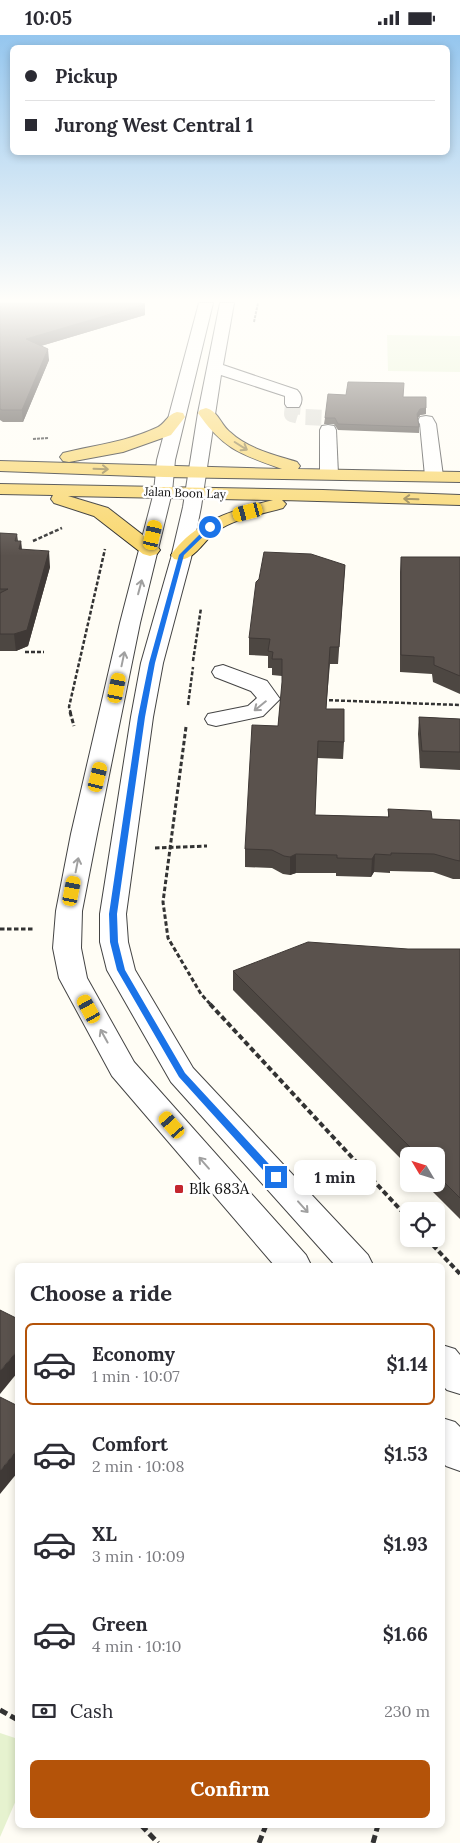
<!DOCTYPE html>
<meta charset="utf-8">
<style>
:root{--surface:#fff;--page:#f2f2f3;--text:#2b2b33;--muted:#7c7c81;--line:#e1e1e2;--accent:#b45309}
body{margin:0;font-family:Lora,serif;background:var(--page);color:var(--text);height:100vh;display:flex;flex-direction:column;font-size:19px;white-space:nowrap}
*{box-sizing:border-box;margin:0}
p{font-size:16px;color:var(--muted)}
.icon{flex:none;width:28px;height:28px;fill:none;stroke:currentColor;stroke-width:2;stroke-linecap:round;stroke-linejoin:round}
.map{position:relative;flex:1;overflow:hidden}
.panel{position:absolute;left:15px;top:1228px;width:430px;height:565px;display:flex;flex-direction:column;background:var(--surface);border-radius:8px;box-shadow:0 2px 8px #0003}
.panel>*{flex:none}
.top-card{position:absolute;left:10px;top:10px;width:440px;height:110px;border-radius:8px;box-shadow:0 2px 8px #0003;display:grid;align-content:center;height:110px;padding:0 15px;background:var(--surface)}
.needle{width:32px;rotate:308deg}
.fabs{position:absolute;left:400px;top:1112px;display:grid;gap:10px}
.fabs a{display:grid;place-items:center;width:45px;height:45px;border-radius:8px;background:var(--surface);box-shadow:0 2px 8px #0003;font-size:25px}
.end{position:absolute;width:22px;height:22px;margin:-11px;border:6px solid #1a73e8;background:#fff;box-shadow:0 0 0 2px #fff}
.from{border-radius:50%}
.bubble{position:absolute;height:35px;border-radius:8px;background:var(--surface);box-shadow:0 2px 8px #0003;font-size:16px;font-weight:800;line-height:35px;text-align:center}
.car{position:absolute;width:15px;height:30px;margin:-15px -8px;border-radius:6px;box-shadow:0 0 4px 1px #0007;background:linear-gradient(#f5c518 24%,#345 0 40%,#f5c518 0 76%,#345 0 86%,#f5c518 0)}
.top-card b{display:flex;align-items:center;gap:18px;height:48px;font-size:19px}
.top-card b+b{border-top:1px solid var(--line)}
.top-card i{width:12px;height:12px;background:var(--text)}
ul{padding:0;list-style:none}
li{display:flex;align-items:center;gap:15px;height:82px;margin:0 10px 8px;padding:0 5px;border:2px solid transparent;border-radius:8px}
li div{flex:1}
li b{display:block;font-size:19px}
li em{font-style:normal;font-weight:800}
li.active{border-color:var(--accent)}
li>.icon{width:45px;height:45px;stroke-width:1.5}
h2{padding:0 15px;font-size:22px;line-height:60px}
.pay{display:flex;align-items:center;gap:12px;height:55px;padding:0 15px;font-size:19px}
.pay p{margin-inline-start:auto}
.cta{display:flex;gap:10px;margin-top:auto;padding:10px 15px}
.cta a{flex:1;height:58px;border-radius:8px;background:var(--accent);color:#fff;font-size:20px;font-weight:800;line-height:58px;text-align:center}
.status{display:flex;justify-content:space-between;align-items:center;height:35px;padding:0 25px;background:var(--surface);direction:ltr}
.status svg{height:14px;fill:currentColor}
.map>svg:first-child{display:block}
</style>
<div class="status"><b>10:05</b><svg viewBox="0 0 49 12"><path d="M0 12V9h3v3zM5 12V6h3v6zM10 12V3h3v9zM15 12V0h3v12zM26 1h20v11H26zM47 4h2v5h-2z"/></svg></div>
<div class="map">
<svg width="460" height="1808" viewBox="0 0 460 1808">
<rect width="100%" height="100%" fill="#fffdf5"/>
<g fill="#e6f2cf">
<polygon points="387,300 460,301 460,337 388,336"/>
<polygon points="0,1698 18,1704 17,1763 0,1802"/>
</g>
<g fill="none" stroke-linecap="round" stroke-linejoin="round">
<polyline stroke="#dbdad3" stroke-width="16" stroke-dasharray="16 8" stroke-linecap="butt" points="293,369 292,379 302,382 363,384"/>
<defs>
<g id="minor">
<polygon points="199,268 213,268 175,425 172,457 140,588 97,799 82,876 81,913 87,943 134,1027 306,1220 311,1230 274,1230 112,1041 59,943 53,913 56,876 71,799 120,588 154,457 157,425"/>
<path d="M220,268h14l-11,62 74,25c5,5 6,11 2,17h-12l-2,-3v-8l-64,-21 -20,132 -10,51 -28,105 -10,54 -27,197 2,28 7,28 58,98 175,187 5,10h-38l-164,-183 -64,-112 -7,-28v-28l31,-197 10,-54 30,-105 12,-51 15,-94z"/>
<polygon points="426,381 432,382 436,389 443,441 440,445 434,446 428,445 425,441 420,389 418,386 420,382"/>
<polygon points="328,390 334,391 336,395 338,439 335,443 329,444 323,443 320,439 320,395 322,391"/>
<polygon points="223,630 267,646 280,664 263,681 216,691 208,689 205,684 208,679 248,671 257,663 251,656 215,642 212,637 215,632"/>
<polygon points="442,1310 455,1314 460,1320 460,1359 447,1355 442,1350"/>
<polygon points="442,1383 455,1387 460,1392 460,1436 446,1431 442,1426"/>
</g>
<g id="major">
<path d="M206,373c12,3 15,17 24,24 18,17 45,23 67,30l3,4 -2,3 162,3v10l-296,-5 -164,-6v-10l282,8c-41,-15 -58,-19 -84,-56l2,-3z"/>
<path d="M177,377l6,1 2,4 -14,18 -48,17 -54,10 -6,-1 -3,-4 3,-4c32,-8 63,-11 93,-25 9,-3 11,-14 21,-16z"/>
<path d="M0,449l323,6 137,5v10l-178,-5 4,4 -3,4c-21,6 -47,10 -66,23 -14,9 -23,33 -43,28l-3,-4c25,-35 63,-45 102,-55l-205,-4 40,12 49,38 3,4 -3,4 -7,2 -7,-2 -49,-38 -40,-13 -3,-4 2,-4 -53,-1z"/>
</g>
</defs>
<use href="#minor" stroke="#444" stroke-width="2"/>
<use href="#major" stroke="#222" stroke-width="2"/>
<g stroke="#333" stroke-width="2" stroke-dasharray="3 1" stroke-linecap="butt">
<polyline points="254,287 258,268"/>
<polyline points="33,404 49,403"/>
</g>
<g stroke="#333" stroke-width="2.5" stroke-dasharray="4 2" stroke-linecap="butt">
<polyline points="33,506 62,493"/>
<polyline points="25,617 44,617"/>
<polyline points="193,626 201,573"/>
<polyline points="323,665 460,670"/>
<polyline points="188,670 193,632"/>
<polyline points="71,679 69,672 105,514"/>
</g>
<g stroke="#333" stroke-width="3" stroke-dasharray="4.5 2.5" stroke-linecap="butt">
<polyline points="70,677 74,691"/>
<polyline points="186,692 163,867 168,903 201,959 211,970"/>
<polyline points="155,813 207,811"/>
<polyline points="0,894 34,894"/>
</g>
<g stroke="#333" stroke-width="4" stroke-dasharray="5.5 3" stroke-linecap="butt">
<polyline points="210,969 409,1184"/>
<polyline points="427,1204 460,1239"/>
</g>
<g stroke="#333" stroke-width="5" stroke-dasharray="8 4" stroke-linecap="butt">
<polyline points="0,1675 18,1685"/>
<polyline points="141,1790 158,1808"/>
<polyline points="259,1808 266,1790"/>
<polyline points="373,1808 378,1790"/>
</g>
<use href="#minor" fill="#fff" fill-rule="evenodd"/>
<use href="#major" fill="#f9d66b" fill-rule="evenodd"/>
</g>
<g fill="#4d4742">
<polygon points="0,268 145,280 41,311 49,325 23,387 3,387 0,385"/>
<polygon points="403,362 426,373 426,379 420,380 418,383 419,392 419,398 338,395 334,389 324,389 325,383"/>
<polygon points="0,498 17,499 18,506 21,506 22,515 50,532 28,611 16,616 0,616"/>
<polygon points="401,522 460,522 460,659 433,647 432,639 400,637 400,537"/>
<polygon points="345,530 338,629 330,629 326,674 344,707 343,724 317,723 315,780 388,782 388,774 432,784 460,785 460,844 453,844 433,837 390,836 390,838 374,837 371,842 336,841 336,838 296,838 290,840 283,839 272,833 245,832 245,814 278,691 282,652 282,641 272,640 272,633 268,633 268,621 249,620 249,603"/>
<polygon points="419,682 460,684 460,735 420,733 418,699"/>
<polygon points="408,914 460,914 460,1184 425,1149 436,1149 436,1121 409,1121 409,1132 233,955 233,936"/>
</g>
<g fill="#3f3936">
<polygon points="145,269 145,280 27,315 26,304"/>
<polygon points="48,314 49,325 23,387 22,375"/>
<polygon points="426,373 426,379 420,380 416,385 417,379 420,374"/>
<polygon points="21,506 22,522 19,514"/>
<polygon points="49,516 50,532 28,611 16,616 14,599"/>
<polygon points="296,819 296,838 290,840 290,822"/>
<polygon points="375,819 374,837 371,842 372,824"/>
<polygon points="18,1315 18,1337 0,1359 0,1336"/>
<polygon points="18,1414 18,1437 0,1459 0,1436"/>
</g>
<g fill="#5a524d" stroke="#3f3936">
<polygon points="0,268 141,268 145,269 26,304 48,314 22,375 2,375 0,374"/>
<polygon points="348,347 404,348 403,362 426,362 426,373 420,374 417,379 419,392 338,389 335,383 325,383 328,359 346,360"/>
<polygon points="0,498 17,499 15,506 21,506 19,514 49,516 27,595 14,599 0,599 0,558 8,554 0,554"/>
<polygon points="264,517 311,519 345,530 339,612 330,612 326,674 344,674 344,707 318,706 315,780 389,782 388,774 431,776 432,784 460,785 460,826 455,825 434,819 391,818 391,820 375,819 372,824 337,823 337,820 296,819 290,822 284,821 272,815 245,814 252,690 278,691 282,647 282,624 272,624 273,617 268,616 270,604 249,603 256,547 259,544"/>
<polygon points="401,522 460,522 460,641 434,630 434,622 401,620"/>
<polygon points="419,682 460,684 460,717 422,716"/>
<polygon points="308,907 408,914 460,914 460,1163 436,1139 436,1121 419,1121 233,936"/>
<polygon points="0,1275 18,1284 18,1315 0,1336"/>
<polygon points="0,1362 18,1371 18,1414 0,1436"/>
</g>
<defs><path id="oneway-shaft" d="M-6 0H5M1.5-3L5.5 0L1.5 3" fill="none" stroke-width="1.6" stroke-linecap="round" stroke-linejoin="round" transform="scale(1.25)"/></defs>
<g stroke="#917d42">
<use href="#oneway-shaft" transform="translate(241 411) rotate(32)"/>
<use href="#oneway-shaft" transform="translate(101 434) rotate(2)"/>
<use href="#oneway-shaft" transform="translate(411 464) rotate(-178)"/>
</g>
<g stroke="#a0a0a0">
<use href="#oneway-shaft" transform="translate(140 552) rotate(-75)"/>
<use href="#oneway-shaft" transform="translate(123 624) rotate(-78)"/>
<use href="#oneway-shaft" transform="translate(260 671) rotate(141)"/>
<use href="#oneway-shaft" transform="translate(77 830) rotate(-79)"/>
<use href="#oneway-shaft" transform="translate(104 1001) rotate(-119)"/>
<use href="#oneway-shaft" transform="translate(204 1128) rotate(-131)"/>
<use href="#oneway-shaft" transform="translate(303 1172) rotate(48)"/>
</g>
<linearGradient id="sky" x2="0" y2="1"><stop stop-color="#95c6ee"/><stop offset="0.51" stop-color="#fffefa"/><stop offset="1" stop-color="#fffefa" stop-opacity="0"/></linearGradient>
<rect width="460" height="521" fill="url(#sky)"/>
<polygon fill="#1a73e8" points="208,491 213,492 184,520 155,628 145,682 117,879 118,907 125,935 185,1038 279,1140 281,1142 276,1146 272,1145 179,1042 117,935 110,907 109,879 138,682 149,628 179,520"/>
<rect fill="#c4262e" stroke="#fff" stroke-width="2" x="174" y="1149" width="10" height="10" rx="2.5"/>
<g text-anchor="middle" stroke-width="5" stroke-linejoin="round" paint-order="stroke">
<g font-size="12" fill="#111" stroke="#fff">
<text transform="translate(185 458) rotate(2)" y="4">Jalan Boon Lay</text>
</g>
<g font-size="15" fill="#111" stroke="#fff" text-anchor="start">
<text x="189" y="1159">Blk 683A</text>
</g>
</g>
</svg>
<div class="fabs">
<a><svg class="needle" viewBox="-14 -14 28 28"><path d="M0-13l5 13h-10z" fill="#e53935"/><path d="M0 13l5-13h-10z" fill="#7c7c81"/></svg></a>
<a><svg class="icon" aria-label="locate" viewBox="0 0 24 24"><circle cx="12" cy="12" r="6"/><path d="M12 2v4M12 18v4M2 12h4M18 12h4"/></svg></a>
</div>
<i class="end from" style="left:210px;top:492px"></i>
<i class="end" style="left:276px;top:1142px"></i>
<div class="bubble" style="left:294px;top:1125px;width:82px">1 min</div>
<i class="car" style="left:248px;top:477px;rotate:255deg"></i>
<i class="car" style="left:153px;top:500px;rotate:13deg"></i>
<i class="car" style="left:117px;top:653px;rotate:11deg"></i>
<i class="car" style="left:98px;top:742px;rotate:14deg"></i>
<i class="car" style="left:72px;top:856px;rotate:11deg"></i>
<i class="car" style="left:89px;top:974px;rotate:331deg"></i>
<i class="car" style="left:172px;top:1090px;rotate:319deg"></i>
<div class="top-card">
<b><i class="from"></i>Pickup</b>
<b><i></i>Jurong West Central 1</b>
</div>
<section class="panel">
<h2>Choose a ride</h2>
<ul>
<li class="active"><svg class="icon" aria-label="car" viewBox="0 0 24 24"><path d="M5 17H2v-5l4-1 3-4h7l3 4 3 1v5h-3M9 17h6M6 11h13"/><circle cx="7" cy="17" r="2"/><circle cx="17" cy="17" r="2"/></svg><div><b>Economy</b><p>1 min · 10:07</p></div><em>$1.14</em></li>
<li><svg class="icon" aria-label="car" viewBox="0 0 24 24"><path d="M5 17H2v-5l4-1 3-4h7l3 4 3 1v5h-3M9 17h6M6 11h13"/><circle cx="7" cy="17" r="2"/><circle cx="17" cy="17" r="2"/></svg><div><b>Comfort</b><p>2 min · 10:08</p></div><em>$1.53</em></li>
<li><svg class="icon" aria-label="car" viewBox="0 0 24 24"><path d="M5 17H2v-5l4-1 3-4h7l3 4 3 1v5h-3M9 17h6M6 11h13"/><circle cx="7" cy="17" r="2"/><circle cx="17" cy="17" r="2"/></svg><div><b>XL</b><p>3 min · 10:09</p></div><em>$1.93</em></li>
<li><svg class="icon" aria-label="car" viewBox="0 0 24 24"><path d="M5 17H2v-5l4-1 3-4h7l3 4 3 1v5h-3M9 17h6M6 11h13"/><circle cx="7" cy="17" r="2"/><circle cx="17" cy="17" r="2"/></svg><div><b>Green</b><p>4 min · 10:10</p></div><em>$1.66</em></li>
</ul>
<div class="pay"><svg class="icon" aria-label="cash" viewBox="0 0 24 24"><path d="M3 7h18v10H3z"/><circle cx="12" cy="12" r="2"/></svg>Cash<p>230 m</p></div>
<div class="cta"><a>Confirm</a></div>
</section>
</div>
